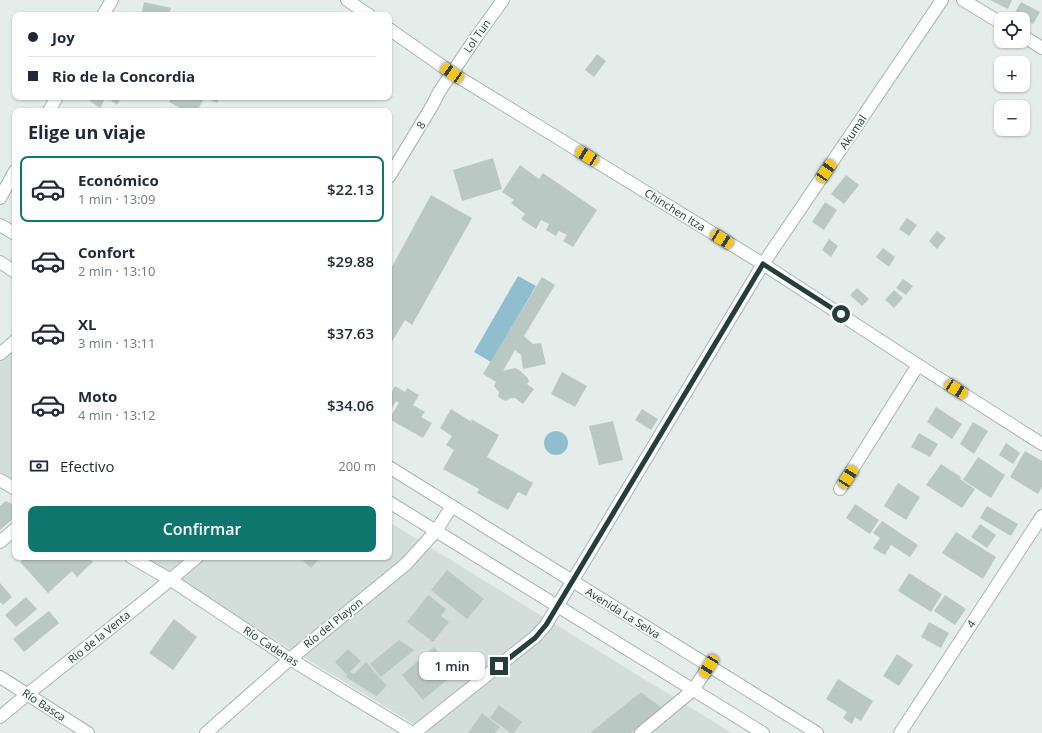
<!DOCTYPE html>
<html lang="es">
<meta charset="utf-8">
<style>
:root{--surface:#fff;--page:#f2f2f3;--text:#1f2937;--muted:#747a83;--line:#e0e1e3;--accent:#0f766e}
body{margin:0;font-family:"Open Sans",sans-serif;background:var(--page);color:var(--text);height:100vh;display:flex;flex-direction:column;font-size:15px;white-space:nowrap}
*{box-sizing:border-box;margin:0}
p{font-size:13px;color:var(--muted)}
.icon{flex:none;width:22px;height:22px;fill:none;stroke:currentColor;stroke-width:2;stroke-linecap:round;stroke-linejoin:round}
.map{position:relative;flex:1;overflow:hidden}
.sheet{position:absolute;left:12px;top:108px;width:380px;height:452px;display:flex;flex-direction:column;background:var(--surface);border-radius:8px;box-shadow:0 1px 3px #0004}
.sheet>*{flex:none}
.banner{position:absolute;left:12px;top:12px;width:380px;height:88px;border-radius:8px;box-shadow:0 1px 3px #0004;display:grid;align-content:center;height:88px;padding:0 16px;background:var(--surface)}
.buttons{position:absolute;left:994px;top:12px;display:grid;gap:8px}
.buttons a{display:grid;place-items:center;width:36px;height:36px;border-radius:8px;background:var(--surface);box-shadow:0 1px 3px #0004;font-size:20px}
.end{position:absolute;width:18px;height:18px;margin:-9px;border:5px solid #253e3a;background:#fff;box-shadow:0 0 0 2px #fff}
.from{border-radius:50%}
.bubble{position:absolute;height:28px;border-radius:8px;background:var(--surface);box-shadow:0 1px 3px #0004;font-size:13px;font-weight:600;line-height:28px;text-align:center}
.car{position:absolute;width:12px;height:24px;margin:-12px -6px;border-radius:5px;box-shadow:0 0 3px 1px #0007;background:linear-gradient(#f5c518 24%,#345 0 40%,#f5c518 0 76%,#345 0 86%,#f5c518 0)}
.banner b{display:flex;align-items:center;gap:14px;height:38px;font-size:15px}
.banner b+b{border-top:1px solid var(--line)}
.banner i{width:10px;height:10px;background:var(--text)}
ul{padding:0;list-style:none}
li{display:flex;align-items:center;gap:12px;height:66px;margin:0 8px 6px;padding:0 8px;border:2px solid transparent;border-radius:8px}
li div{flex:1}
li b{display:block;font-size:15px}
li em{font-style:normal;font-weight:600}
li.current{border-color:var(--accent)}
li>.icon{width:36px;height:36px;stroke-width:1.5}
h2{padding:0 16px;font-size:18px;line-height:48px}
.pay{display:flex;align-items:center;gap:10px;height:44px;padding:0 16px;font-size:15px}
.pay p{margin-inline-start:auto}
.button{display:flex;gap:8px;margin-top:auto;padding:8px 16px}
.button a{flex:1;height:46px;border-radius:8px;background:var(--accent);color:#fff;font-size:16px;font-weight:600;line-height:46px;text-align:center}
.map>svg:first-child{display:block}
</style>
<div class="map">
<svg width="1042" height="733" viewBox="0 0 1042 733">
<rect width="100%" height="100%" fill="#e5edea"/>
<g fill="#d3ddda">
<polygon points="15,349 15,481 0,472 0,362"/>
<polygon points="389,522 732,733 428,733 140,557 389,557"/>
</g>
<g fill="#90becf">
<polygon points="518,276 536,286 491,362 474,352"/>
<circle cx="556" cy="443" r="12"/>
</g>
<g fill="#bac8c4">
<polygon points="990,0 1012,0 1008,9"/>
<polygon points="144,2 171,8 169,15 141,15"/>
<polygon points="1021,2 1040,12 1033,24 1014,14"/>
<polygon points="597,54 606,61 594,77 585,70"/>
<polygon points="93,97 122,97 117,105 106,97 100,108 90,101"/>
<polygon points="172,97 205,97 197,111 185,111 169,102"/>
<polygon points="205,97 221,97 217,103"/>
<polygon points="493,158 502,189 462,201 453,170"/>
<polygon points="520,165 539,179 543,173 597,210 573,247 563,241 567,235 559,231 556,236 546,230 549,224 541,220 536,229 521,219 525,214 511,203 514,200 502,192"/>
<polygon points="846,175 859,185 844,204 831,194"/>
<polygon points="431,195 472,218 412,325 405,320 391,343 389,341 389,272"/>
<polygon points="825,202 837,210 824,230 812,222"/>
<polygon points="907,218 917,225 909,236 899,229"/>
<polygon points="937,231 946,238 937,249 929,241"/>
<polygon points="829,239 838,246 831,257 822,250"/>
<polygon points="883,248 895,257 889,267 876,257"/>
<polygon points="542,277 555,285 524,336 533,344 541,343 546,364 523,369 521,355 515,350 503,371 515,368 519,370 527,377 529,381 527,384 534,389 523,404 515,398 511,398 506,401 503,400 498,397 499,392 494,386 496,382 483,374"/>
<polygon points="903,279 913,286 906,295 896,288"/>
<polygon points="857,288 869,299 862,306 850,295"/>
<polygon points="894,290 903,298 894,308 885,300"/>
<polygon points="562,372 587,386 575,407 551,394"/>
<polygon points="395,386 405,392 407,388 419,395 413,405 425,412 421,417 432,423 423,438 389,419 399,403 396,401 390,410 389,409 389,397"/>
<polygon points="936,407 962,424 952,439 927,422"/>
<polygon points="451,409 472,422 471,419 499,435 487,457 533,483 526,496 518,492 508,510 477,493 479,489 443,469 454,450 446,445 452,436 440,428"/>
<polygon points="642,409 658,419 651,430 635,420"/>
<polygon points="613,421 623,460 599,465 589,426"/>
<polygon points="973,422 988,431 974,454 960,444"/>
<polygon points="919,433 938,444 930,457 911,447"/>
<polygon points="1006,443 1020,453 1013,464 999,455"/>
<polygon points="1025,451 1042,461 1042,487 1038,494 1010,477"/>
<polygon points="978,457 1005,475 991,498 963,480"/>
<polygon points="941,464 961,477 960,479 975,489 962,508 926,485"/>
<polygon points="898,483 920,497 906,520 884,506"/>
<polygon points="6,501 15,506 15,517 0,530 0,506"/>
<polygon points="855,504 879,520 870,534 846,518"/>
<polygon points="987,506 1018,524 1011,536 980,518"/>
<polygon points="882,521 918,545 910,557 891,545 885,555 873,548 880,538 873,533"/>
<polygon points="980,524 996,535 987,548 971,537"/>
<polygon points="956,532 996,557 983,579 942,553"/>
<polygon points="26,557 88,557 93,562 77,577 72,571 48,593 20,562"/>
<polygon points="306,557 321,557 311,568 303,561"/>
<polygon points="447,570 484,599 467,619 431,590"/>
<polygon points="909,573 942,594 931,612 898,591"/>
<polygon points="0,583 12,597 3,605 0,602"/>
<polygon points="428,595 446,609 441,616 449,622 433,642 407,622"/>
<polygon points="945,595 966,609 955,625 934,611"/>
<polygon points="26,597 37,609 16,627 5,615"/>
<polygon points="49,611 59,623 24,652 13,639"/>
<polygon points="174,619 197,637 173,670 149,653"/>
<polygon points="929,622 949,633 941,648 921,637"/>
<polygon points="399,640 414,650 381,677 370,664"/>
<polygon points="434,647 456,672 423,700 402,675"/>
<polygon points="348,649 361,661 350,672 354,674 366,662 387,686 376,696 346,677 347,675 335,662"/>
<polygon points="897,654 913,665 899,686 883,676"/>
<polygon points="838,679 873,701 861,721 855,717 852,724 843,718 847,712 826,699"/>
<polygon points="641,692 662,708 631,733 590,733"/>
<polygon points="499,705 522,722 514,733 511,733 490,718"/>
<polygon points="482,713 500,727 495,733 468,733"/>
</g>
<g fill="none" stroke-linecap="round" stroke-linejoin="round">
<defs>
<g id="minor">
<polyline points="347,0 369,15"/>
<polyline points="963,0 1001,23"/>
<polyline points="103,15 112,0"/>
<polyline points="389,29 452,73 763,264 918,365 1042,444"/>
<polyline points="1023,36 1042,48"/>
<polyline points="49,111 57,97"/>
<polyline points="389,177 432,106 439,92 477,36 503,0"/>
<polyline points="0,198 15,171"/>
<polyline points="0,354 15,341"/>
<polyline points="0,480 15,489"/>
<polyline points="840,489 918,365"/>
<polyline points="0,542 15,529"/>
<polyline points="131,557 171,580 290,659 412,733"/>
<polyline points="0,677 88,733"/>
<path d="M0,717c65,-55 133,-104 197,-160"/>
<polyline points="206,733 290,659 406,564 436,531 452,506"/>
<polyline points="414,733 535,637 546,625 763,264 942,0"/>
<polyline points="641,733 693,690 709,666"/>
<polyline points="900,733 1042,516"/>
</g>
<g id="tertiary">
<polyline points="0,225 15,234"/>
<polyline points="0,262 15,272"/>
<polyline points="389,467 817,733"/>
<polyline points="389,502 763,733"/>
</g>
</defs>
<use href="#minor" stroke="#a8b5b2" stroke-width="14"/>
<use href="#tertiary" stroke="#a8b5b2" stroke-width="14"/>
<use href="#minor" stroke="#fff" stroke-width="12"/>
<use href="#tertiary" stroke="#fff" stroke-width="12"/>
</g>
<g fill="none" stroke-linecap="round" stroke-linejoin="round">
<polyline stroke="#253e3a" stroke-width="5" points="499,666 535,638 546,625 763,264 841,314"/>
</g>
<g text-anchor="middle" stroke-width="4" stroke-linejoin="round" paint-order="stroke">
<g font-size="11" fill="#253e3a" stroke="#f5faf8">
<text transform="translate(477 36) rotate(-55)" y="4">Lol Tun</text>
<text transform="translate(421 125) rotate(-59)" y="4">8</text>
<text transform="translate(853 132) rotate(-56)" y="4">Akumal</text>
<text transform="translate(675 210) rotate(32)" y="4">Chinchen Itza</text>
<text transform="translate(623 613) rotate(32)" y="4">Avenida La Selva</text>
<text transform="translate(333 623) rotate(-39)" y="4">Río del Playon</text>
<text transform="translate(971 624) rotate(-57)" y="4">4</text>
<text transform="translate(99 637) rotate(-39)" y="4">Rio de la Venta</text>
<text transform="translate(271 646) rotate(33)" y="4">Río Cadenas</text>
<text transform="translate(44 705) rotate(33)" y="4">Río Basca</text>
</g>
</g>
</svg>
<div class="buttons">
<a><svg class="icon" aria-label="locate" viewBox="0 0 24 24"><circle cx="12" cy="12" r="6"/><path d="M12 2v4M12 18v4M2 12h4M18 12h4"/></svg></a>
<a>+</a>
<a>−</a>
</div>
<i class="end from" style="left:841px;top:314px"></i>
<i class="end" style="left:499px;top:666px"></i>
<div class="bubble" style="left:419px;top:652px;width:66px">1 min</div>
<i class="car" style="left:452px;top:73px;rotate:304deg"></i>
<i class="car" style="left:587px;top:156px;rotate:302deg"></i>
<i class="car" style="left:826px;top:171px;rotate:34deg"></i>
<i class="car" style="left:722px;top:239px;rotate:122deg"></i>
<i class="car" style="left:956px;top:389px;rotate:123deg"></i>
<i class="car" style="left:848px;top:477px;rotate:33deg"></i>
<i class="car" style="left:709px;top:666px;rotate:212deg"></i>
<div class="banner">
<b><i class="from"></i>Joy</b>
<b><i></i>Rio de la Concordia</b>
</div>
<section class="sheet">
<h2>Elige un viaje</h2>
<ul>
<li class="current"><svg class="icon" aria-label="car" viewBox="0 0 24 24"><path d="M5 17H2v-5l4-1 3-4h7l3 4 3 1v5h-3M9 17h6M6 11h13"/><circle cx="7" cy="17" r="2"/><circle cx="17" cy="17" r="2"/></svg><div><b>Económico</b><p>1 min · 13:09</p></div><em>$22.13</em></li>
<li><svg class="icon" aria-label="car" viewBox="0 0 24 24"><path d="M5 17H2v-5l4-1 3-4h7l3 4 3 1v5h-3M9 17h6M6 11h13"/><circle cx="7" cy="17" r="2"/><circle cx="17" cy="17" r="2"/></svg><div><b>Confort</b><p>2 min · 13:10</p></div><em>$29.88</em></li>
<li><svg class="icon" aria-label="car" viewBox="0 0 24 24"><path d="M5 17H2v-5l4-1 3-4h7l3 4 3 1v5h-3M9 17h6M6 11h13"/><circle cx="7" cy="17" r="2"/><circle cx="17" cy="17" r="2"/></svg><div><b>XL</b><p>3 min · 13:11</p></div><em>$37.63</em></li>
<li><svg class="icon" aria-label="car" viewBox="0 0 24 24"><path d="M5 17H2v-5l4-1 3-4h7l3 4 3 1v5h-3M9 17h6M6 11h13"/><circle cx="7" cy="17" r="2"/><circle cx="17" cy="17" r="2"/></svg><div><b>Moto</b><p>4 min · 13:12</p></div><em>$34.06</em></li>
</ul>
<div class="pay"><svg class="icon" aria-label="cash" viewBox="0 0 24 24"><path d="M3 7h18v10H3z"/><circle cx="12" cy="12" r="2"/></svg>Efectivo<p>200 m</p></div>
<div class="button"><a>Confirmar</a></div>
</section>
</div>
